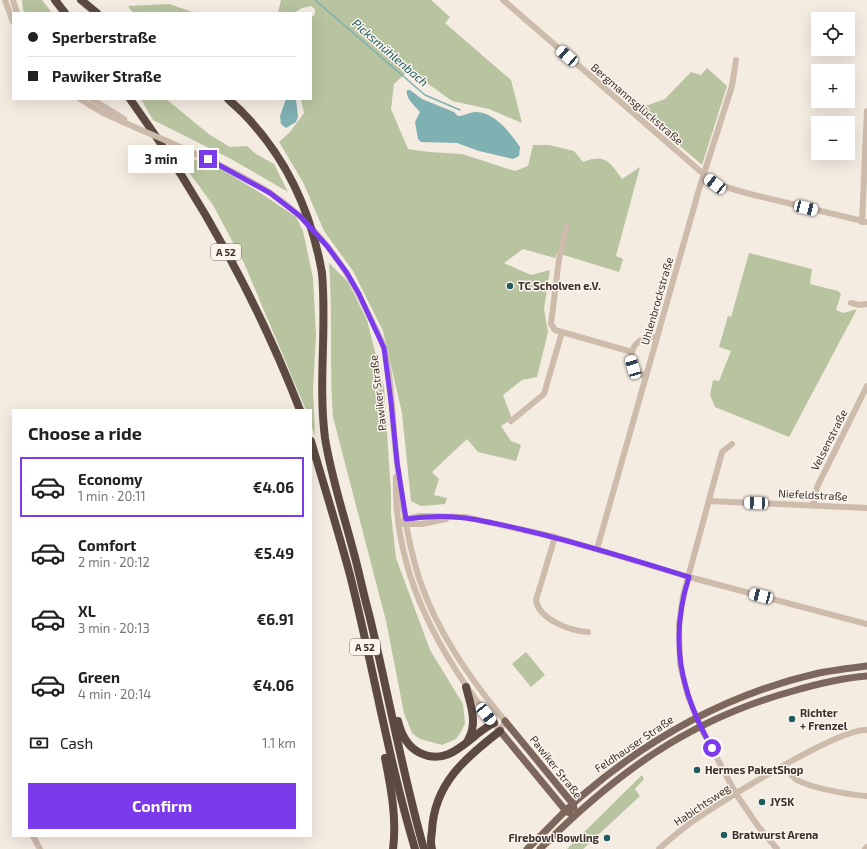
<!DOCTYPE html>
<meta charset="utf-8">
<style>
:root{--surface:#fff;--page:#f6f6f6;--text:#222;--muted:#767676;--line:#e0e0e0;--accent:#7c3aed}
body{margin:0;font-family:"Exo 2",sans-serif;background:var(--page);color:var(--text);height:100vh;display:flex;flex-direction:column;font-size:15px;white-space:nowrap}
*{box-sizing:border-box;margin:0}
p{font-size:13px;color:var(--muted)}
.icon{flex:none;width:22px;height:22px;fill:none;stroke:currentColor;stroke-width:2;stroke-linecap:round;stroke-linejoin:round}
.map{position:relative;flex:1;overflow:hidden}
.sheet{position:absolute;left:12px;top:409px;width:300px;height:428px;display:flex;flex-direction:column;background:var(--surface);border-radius:0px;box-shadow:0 4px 16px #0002}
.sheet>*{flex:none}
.banner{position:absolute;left:12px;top:12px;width:300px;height:88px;border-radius:0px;box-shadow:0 4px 16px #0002;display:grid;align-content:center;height:88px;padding:0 16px;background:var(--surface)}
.buttons{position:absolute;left:811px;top:12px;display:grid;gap:8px}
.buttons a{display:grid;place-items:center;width:44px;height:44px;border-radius:0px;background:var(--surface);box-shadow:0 4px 16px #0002;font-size:20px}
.end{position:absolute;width:18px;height:18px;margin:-9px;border:5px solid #7c3aed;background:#fff;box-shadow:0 0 0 2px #fff}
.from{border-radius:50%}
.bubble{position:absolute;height:28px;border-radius:0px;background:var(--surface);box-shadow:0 4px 16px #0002;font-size:13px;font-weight:700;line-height:28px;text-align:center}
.car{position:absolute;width:12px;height:24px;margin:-12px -6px;border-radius:5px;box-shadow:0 0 3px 1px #0007;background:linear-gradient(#fff 24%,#345 0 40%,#fff 0 76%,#345 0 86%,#fff 0)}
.banner b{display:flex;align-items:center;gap:14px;height:38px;font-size:15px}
.banner b+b{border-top:1px solid var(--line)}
.banner i{width:10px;height:10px;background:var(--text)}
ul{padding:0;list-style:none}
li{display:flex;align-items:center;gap:12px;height:60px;margin:0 8px 6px;padding:0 8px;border:2px solid transparent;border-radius:0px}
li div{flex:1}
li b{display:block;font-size:15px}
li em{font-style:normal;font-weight:700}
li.current{border-color:var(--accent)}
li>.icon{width:36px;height:36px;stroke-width:1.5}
h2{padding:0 16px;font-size:18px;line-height:48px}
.pay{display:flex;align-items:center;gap:10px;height:44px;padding:0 16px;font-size:15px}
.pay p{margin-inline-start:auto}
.button{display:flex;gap:8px;margin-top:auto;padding:8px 16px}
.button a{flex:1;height:46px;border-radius:0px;background:var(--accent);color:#fff;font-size:16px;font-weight:700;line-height:46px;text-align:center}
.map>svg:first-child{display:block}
</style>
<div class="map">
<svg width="867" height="849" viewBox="0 0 867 849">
<rect width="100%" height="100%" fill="#f4ebe1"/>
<g fill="#b8c4a0">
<polygon points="22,0 42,0 52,13 26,13 23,10"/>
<path d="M281,0h150l19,17 -5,6 66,57 11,43 -33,-14 -37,-8 -43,-31 -15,14 -3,25 17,40 21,3 33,2 53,17 13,-5 5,-21h16l25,6 9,11c22,-9 27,0 39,17l18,-12 -24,89 7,3 -4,13 -62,-19 -2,5 -32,-9 -19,14 27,12 19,-5 -6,39 4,23 -11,45 -15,3 -19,15 9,24 -11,7 10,15 10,4 -5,16 -38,-9 -11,-13 -35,33 7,7 -5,16 13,3 -2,6 -24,2 -10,-5 -9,-88 -19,-82 -30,-60 -29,-40 -21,-49 -24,-40 11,-10 14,-19 -3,-14h10v-81l4,-4v-5l-4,-3 -9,2 -8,5h-16z"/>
<polygon points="169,4 196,13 133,13 128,6"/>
<polygon points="707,68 727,86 702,165 637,109 665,99 691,72 701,75"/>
<polygon points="141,99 166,99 210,135 230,147 247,146 256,154 274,164 288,192 233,160 153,120"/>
<polygon points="174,152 221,169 262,194 296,217 303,231 313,278 316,335 313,390 315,436 311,424 311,410 306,410 244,263 213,205"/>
<polygon points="749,253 812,269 810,284 838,291 841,294 836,310 843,313 857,309 789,437 715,407 710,395 713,380 719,381 731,351 719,347 728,316 731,317"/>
<path d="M329,263l19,19 19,38 17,67 7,106v21l5,44 34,92 33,54 2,19 -4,9 -5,7 -14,6 -22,-6 -8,-6 -8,-20 -18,-92 -53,-204c-4,-51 0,-103 -4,-154z"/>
<polygon points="526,652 545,675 531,687 512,664"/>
<polygon points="642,775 644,779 635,789 640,796 583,849 567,849"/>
</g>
<g fill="#7fb0b2">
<path d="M407,90h3l12,9 32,13 4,4c6,0 12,-4 18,-4 19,0 34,21 44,35l-1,9 -6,3 -34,-8 -22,-8 -36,-1 -3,-3 -3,-17 5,-10c-5,-6 -15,-14 -13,-22z"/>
<polygon points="286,99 296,99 298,117 296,122 286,128 281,124 280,116"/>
</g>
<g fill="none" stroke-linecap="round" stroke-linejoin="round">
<polyline stroke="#7fb0b2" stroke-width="1.5" points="315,0 425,95 460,110"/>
<g stroke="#cdbbac" stroke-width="6">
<polyline points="5,0 13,22"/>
<polyline points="13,0 17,13"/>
<polyline points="503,0 715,184 750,194 867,222"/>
<polyline points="80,99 103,113 141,130"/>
<polyline points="92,99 124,119"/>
<path d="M167,141c35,16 70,31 102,51 43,28 76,72 97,117 6,13 14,26 18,39 8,31 8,65 11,96 4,40 12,96 24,134 18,54 50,99 86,143"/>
<polyline points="862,222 867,111"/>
<polyline points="567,226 559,259 551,324 555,330 632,352"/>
<polyline points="851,303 860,305 867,304"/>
<path d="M646,377c-24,-12 -17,-42 11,-40"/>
<polyline points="511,421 544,394 562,332"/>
<polyline points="732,444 722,452 683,596 679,625 680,665 688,696 700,726 736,794 758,826 777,849"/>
<path d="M396,477c-3,98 45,181 104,254l5,-10"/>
<polyline points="709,501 867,508"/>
<polyline points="813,505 817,487 867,386"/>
<polyline points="399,523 406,519 420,516 465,517 555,537 689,577 867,624"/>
<polyline points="404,524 422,524 446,519"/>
<path d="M555,537l-19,63c3,20 35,31 52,32"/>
<polyline points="597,549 700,186 732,86 736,60"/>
<path d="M784,766c4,5 7,10 13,14 14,8 53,15 70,16"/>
<polyline points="33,836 40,849"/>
<path d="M659,849c14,-13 29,-25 46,-36 26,-17 136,-86 162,-83"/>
<polyline points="865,849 867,847"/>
</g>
<g stroke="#7d675c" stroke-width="7">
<polyline points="505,721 573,804 574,808"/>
<polyline points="500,731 566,811 570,813"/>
<path d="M527,849c20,-18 37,-39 57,-55 68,-58 147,-101 235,-121 16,-3 32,-5 48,-7"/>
<path d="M540,849c76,-76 148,-129 253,-158 24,-7 49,-13 74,-15"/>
</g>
<g stroke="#5c4a42" stroke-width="8">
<polyline points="55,0 65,13"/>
<polyline points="81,0 97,13"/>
<path d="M130,99c69,96 127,200 170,311"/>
<polyline points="228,99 241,111"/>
<path d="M322,273c5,55 -4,110 3,165 6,38 18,74 28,112 6,21 10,43 16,64 19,78 33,158 55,235"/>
<path d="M311,441c13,45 27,89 39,134 23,91 38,183 65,274"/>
<path d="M466,687c5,19 12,36 2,53"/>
<path d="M398,721c3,13 10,26 22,32 31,15 49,-18 74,-30"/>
<path d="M385,758c6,30 12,60 8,91"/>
<path d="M432,849c-2,-6 -1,-12 0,-18 2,-47 33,-73 68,-100"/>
</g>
<polyline stroke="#cdbbac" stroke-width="6" points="141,130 167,141"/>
<path stroke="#5c4a42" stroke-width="8" d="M241,111c45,45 70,99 81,162"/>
</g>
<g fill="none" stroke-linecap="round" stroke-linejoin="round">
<path stroke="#7c3aed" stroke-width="5" d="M208,159l62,34 30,23 27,30 20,27 12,21 25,54 7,54 6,60 9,57c46,-7 75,1 118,11 56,13 110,30 165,47 -20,62 -9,115 23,171"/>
</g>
<g fill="#1f5a5e" stroke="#fbf5ee" stroke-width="1.5">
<circle cx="510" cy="286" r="4"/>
<circle cx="792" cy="719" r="4"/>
<circle cx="697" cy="770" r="4"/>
<circle cx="762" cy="802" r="4"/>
<circle cx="724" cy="835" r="4"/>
<circle cx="607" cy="838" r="4"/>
</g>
<g text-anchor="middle" stroke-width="3" stroke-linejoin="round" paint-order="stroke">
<g fill="#fbf5ee" stroke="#756b66" stroke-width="1">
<rect x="211" y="244" width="30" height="16" rx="3"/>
<rect x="350" y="639" width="30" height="16" rx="3"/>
</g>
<g font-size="10" font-weight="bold" fill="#3b302b">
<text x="226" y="256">A 52</text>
<text x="365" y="651">A 52</text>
</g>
<g font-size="11" fill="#3b302b" stroke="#fbf5ee">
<text transform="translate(637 104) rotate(41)" y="4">Bergmannsglückstraße</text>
<text transform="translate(657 301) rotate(-74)" y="4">Uhlenbrockstraße</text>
<text transform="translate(378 393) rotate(-97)" y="4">Pawiker Straße</text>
<text transform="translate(829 440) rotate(-63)" y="4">Velsenstraße</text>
<text transform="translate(813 495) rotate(3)" y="4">Niefeldstraße</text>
<text transform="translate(634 744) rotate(-34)" y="4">Feldhauser Straße</text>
<text transform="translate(556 767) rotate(52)" y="4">Pawiker Straße</text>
<text transform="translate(702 805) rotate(-34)" y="4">Habichtsweg</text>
</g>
<g font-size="11" font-weight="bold" fill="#3b302b" stroke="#fbf5ee" text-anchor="start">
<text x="518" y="290">TC Scholven e.V.</text>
<text x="800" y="717">Richter<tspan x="800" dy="13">+ Frenzel</tspan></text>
<text x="705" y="774">Hermes PaketShop</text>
<text x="770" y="806">JYSK</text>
<text x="732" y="839">Bratwurst Arena</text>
<text x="599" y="842" text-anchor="end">Firebowl Bowling</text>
</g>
<g font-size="12" font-style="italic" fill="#1f5a5e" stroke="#fbf5ee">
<text transform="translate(390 53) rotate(41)" y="4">Picksmühlenbach</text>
</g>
</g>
</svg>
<div class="buttons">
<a><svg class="icon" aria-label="locate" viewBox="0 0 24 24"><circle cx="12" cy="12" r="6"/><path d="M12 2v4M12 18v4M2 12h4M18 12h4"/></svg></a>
<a>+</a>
<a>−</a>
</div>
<i class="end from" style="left:712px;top:748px"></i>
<i class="end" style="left:208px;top:159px"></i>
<div class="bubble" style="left:128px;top:145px;width:66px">3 min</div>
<i class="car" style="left:567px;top:56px;rotate:311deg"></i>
<i class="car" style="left:715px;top:184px;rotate:308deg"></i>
<i class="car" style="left:806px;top:208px;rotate:104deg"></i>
<i class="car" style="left:633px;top:367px;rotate:343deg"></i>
<i class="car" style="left:756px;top:503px;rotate:272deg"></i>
<i class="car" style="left:761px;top:596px;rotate:285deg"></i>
<i class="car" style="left:486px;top:714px;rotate:141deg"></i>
<div class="banner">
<b><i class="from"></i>Sperberstraße</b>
<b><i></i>Pawiker Straße</b>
</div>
<section class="sheet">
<h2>Choose a ride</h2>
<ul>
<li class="current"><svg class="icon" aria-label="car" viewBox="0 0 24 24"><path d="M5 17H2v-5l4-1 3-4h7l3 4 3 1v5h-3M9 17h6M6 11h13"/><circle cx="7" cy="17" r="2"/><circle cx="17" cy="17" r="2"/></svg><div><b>Economy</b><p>1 min · 20:11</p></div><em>€4.06</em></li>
<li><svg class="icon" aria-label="car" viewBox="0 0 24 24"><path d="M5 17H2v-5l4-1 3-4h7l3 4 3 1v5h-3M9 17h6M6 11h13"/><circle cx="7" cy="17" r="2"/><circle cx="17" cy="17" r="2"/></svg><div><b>Comfort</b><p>2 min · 20:12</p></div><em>€5.49</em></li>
<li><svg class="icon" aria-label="car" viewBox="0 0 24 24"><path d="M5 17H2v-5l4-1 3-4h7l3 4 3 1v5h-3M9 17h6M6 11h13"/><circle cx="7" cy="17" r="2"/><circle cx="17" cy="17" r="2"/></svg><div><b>XL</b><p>3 min · 20:13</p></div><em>€6.91</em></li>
<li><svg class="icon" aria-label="car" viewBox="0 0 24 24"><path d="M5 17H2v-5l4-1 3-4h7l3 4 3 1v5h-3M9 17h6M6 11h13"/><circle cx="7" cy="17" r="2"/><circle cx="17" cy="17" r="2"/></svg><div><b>Green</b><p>4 min · 20:14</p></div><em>€4.06</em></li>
</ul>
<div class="pay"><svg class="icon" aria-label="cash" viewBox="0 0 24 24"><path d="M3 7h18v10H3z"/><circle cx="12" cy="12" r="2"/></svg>Cash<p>1.1 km</p></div>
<div class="button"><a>Confirm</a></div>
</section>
</div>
